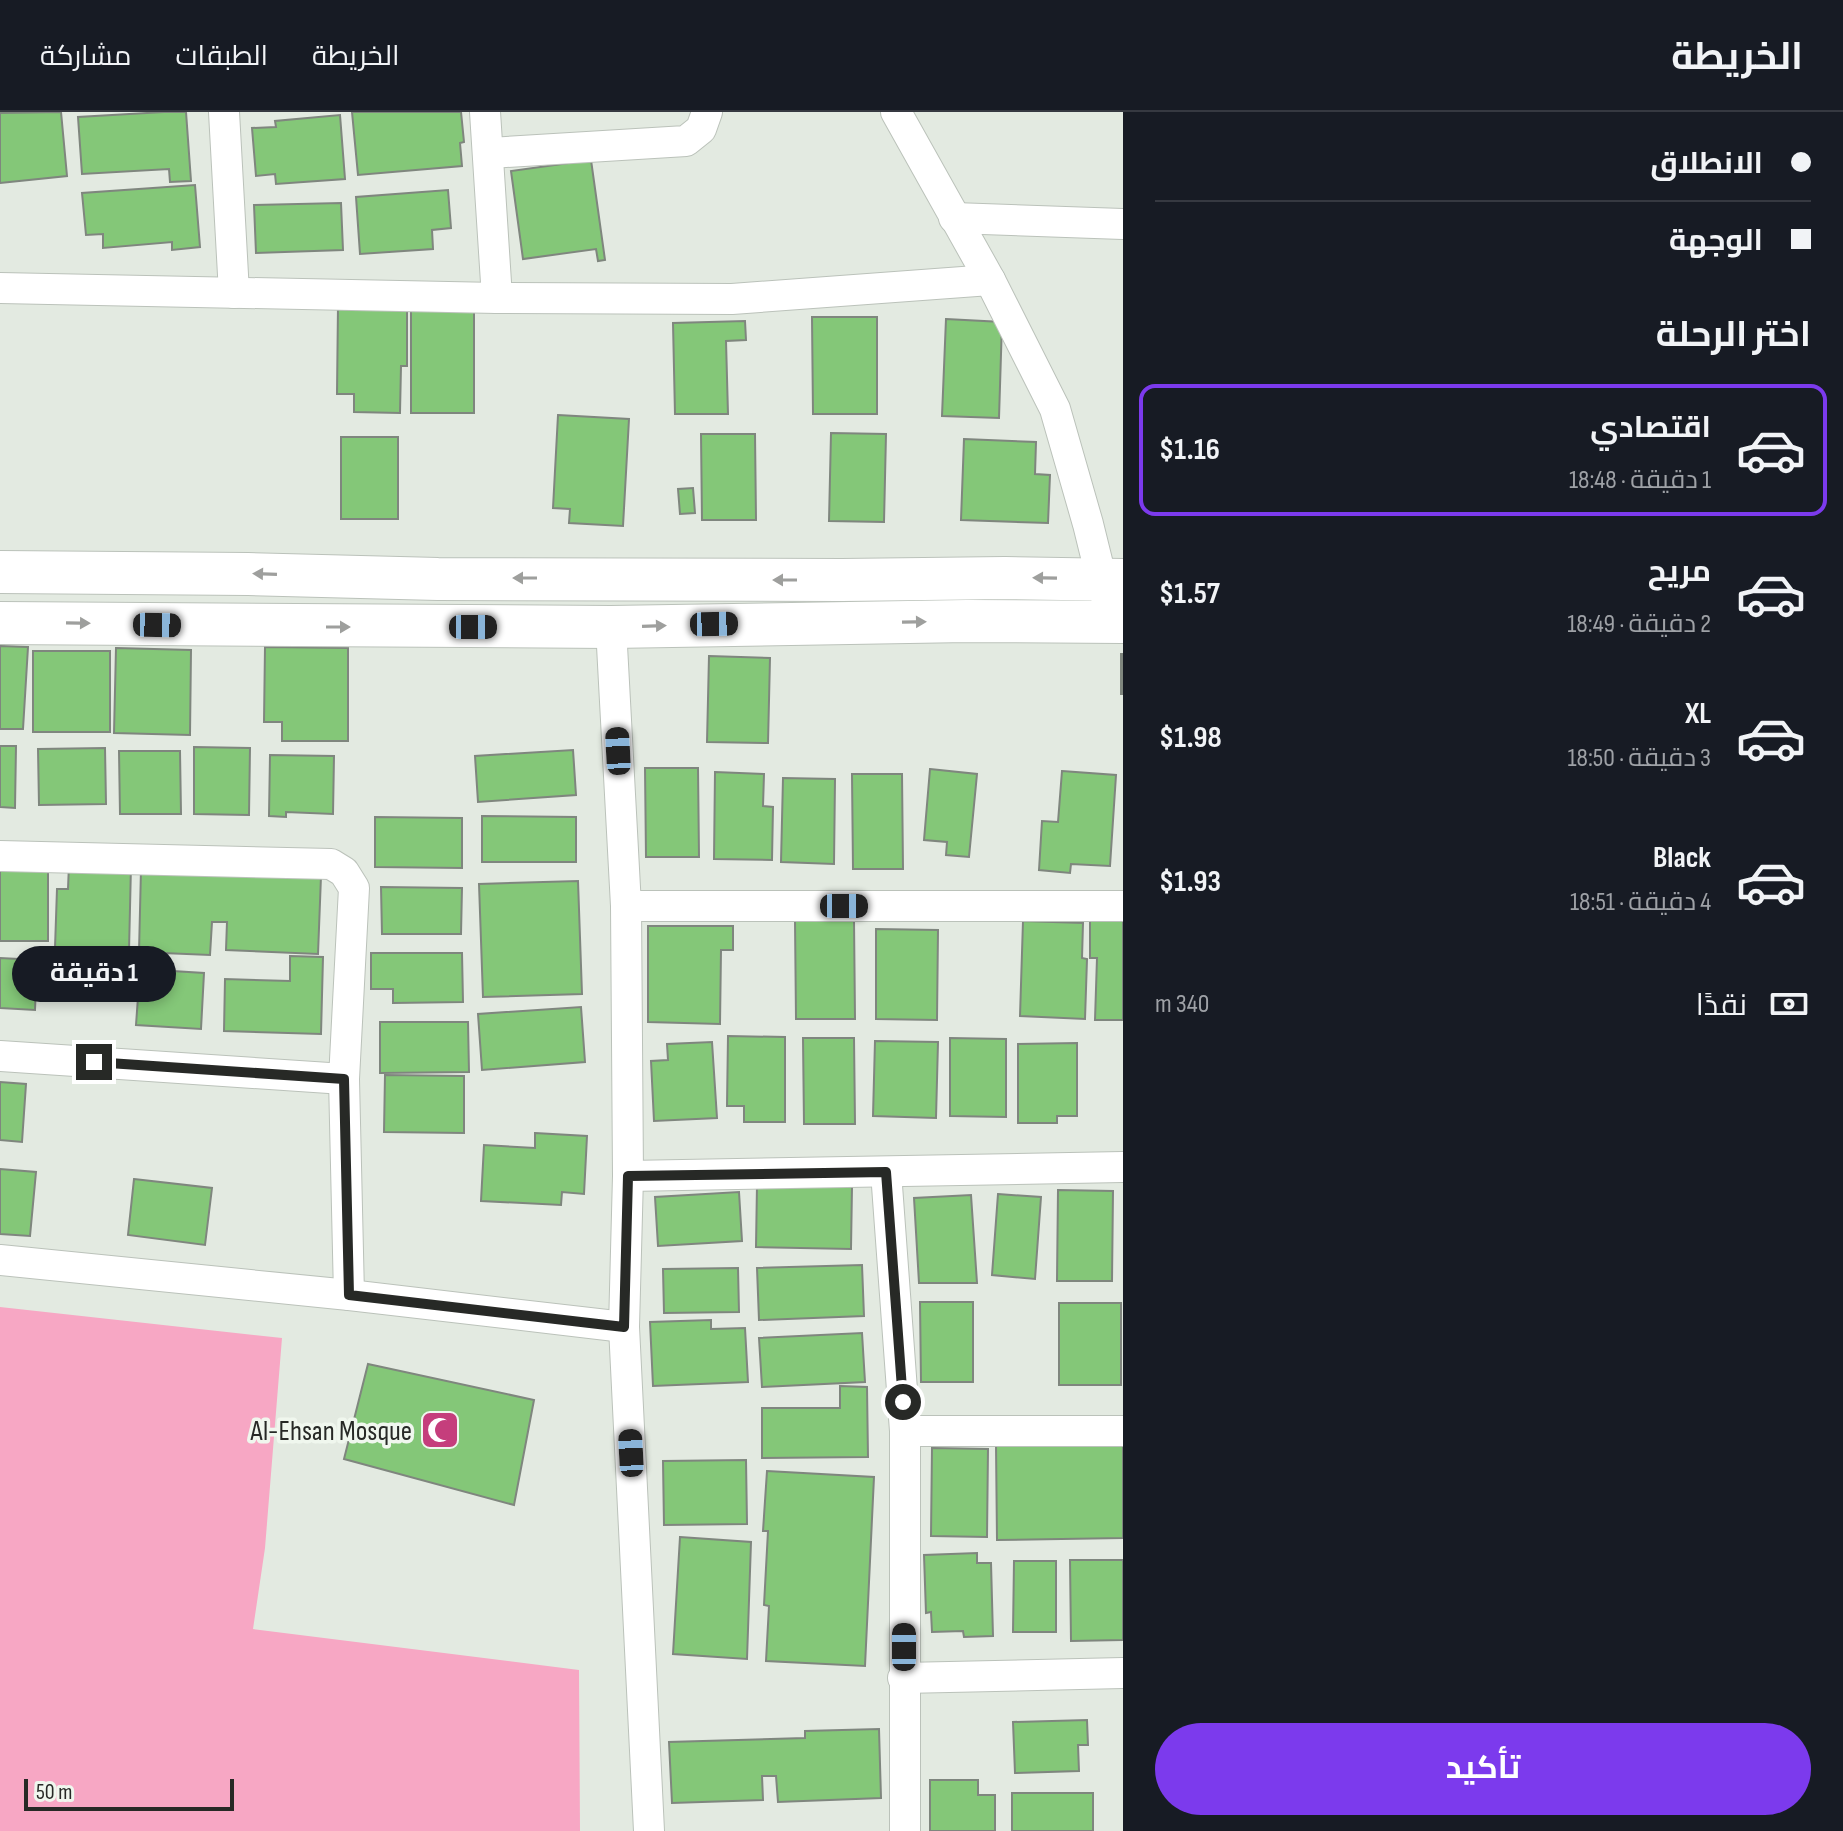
<!DOCTYPE html>
<html lang="ar">
<meta charset="utf-8">
<style>
:root{--surface:#171b24;--page:#20242c;--text:#f1f3f6;--muted:#9ea1a6;--line:#363941;--accent:#7c3aed}
body{margin:0;font-family:"Sofia Sans Condensed",Cairo,sans-serif;background:var(--page);color:var(--text);direction:rtl;height:100vh;display:flex;flex-direction:column;font-size:30px;white-space:nowrap}
*{box-sizing:border-box;margin:0}
p{font-size:26px;color:var(--muted)}
.icon{flex:none;width:44px;height:44px;fill:none;stroke:currentColor;stroke-width:2;stroke-linecap:round;stroke-linejoin:round}
.map{position:relative;flex:1;overflow:hidden;direction:ltr}
.side{display:flex;flex-direction:column;background:var(--surface);width:720px}
.side>*{flex:none}
.top-card{display:grid;align-content:center;height:176px;padding:0 32px;background:var(--surface)}
.scale{position:absolute;left:24px;bottom:20px;width:210px;box-sizing:border-box;padding-left:8px;border:4px solid #272926;border-top:0;font-size:22px;line-height:28px;white-space:nowrap;color:#272926;-webkit-text-stroke:6px #f0f7ee;paint-order:stroke}
.end{position:absolute;width:36px;height:36px;margin:-18px;border:10px solid #272926;background:#fff;box-shadow:0 0 0 4px #fff}
.from{border-radius:50%}
.bubble{position:absolute;height:56px;border-radius:28px;background:var(--surface);box-shadow:0 4px 12px #0003;font-size:26px;font-weight:700;line-height:56px;text-align:center;direction:rtl}
.car{position:absolute;width:24px;height:48px;margin:-24px -12px;border-radius:10px;box-shadow:0 0 6px 2px #0007;background:linear-gradient(#222 24%,#8ab4d8 0 40%,#222 0 76%,#8ab4d8 0 86%,#222 0)}
.top-card b{display:flex;align-items:center;gap:28px;height:76px;font-size:30px}
.top-card b+b{border-top:2px solid var(--line)}
.top-card i{width:20px;height:20px;background:var(--text)}
ul{padding:0;list-style:none}
li{display:flex;align-items:center;gap:24px;height:132px;margin:0 16px 12px;padding:0 16px;border:4px solid transparent;border-radius:16px}
li div{flex:1}
li b{display:block;font-size:30px}
li em{font-style:normal;font-weight:700}
li.on{border-color:var(--accent)}
li>.icon{width:72px;height:72px;stroke-width:1.5}
h2{padding:0 32px;font-size:36px;line-height:96px}
.pay{display:flex;align-items:center;gap:20px;height:88px;padding:0 32px;font-size:30px}
.pay p{margin-inline-start:auto}
.cta{display:flex;gap:16px;margin-top:auto;padding:16px 32px}
.cta a{flex:1;height:92px;border-radius:48px;background:var(--accent);color:#fff;font-size:32px;font-weight:700;line-height:92px;text-align:center}
header{display:flex;align-items:center;gap:48px;box-sizing:border-box;height:112px;padding:0 40px;background:var(--surface);border-bottom:2px solid var(--line)}
header strong{font-size:38px}
nav{display:flex;gap:44px;margin-inline-start:auto;font-size:28px}
main{display:flex;flex:1;min-height:0}
.map>svg:first-child{display:block}
</style>
<header>
<strong>الخريطة</strong>
<nav><a>الخريطة</a><a>الطبقات</a><a>مشاركة</a></nav>
</header>
<main>
<section class="side">
<div class="top-card">
<b><i class="from"></i>الانطلاق</b>
<b><i></i>الوجهة</b>
</div>
<h2>اختر الرحلة</h2>
<ul>
<li class="on"><svg class="icon" aria-label="car" viewBox="0 0 24 24"><path d="M5 17H2v-5l4-1 3-4h7l3 4 3 1v5h-3M9 17h6M6 11h13"/><circle cx="7" cy="17" r="2"/><circle cx="17" cy="17" r="2"/></svg><div><b>اقتصادي</b><p>1 دقيقة · 18:48</p></div><em>$1.16</em></li>
<li><svg class="icon" aria-label="car" viewBox="0 0 24 24"><path d="M5 17H2v-5l4-1 3-4h7l3 4 3 1v5h-3M9 17h6M6 11h13"/><circle cx="7" cy="17" r="2"/><circle cx="17" cy="17" r="2"/></svg><div><b>مريح</b><p>2 دقيقة · 18:49</p></div><em>$1.57</em></li>
<li><svg class="icon" aria-label="car" viewBox="0 0 24 24"><path d="M5 17H2v-5l4-1 3-4h7l3 4 3 1v5h-3M9 17h6M6 11h13"/><circle cx="7" cy="17" r="2"/><circle cx="17" cy="17" r="2"/></svg><div><b>XL</b><p>3 دقيقة · 18:50</p></div><em>$1.98</em></li>
<li><svg class="icon" aria-label="car" viewBox="0 0 24 24"><path d="M5 17H2v-5l4-1 3-4h7l3 4 3 1v5h-3M9 17h6M6 11h13"/><circle cx="7" cy="17" r="2"/><circle cx="17" cy="17" r="2"/></svg><div><b>Black</b><p>4 دقيقة · 18:51</p></div><em>$1.93</em></li>
</ul>
<div class="pay"><svg class="icon" aria-label="cash" viewBox="0 0 24 24"><path d="M3 7h18v10H3z"/><circle cx="12" cy="12" r="2"/></svg>نقدًا<p>340 m</p></div>
<div class="cta"><a>تأكيد</a></div>
</section>
<div class="map">
<svg width="1123" height="1719" viewBox="0 0 1123 1719">
<rect width="100%" height="100%" fill="#e3eae1"/>
<polygon fill="#f7a7c4" points="0,1195 282,1226 265,1436 253,1517 579,1558 580,1719 0,1719"/>
<g fill="#84c778" stroke="#7f867e" stroke-width="2">
<polygon points="61,0 67,64 0,71 0,1"/>
<polygon points="164,0 186,0 191,69 170,70 169,57 82,62 78,5"/>
<polygon points="352,0 461,0 464,30 460,31 462,54 358,63"/>
<polygon points="340,3 345,67 276,72 275,62 256,64 252,16 276,15 275,9"/>
<polygon points="591,48 605,148 598,149 596,137 523,147 511,59"/>
<polygon points="195,73 200,135 172,138 172,130 103,136 103,122 86,123 82,81"/>
<polygon points="448,78 451,116 432,118 433,137 360,142 356,85"/>
<polygon points="341,91 343,138 256,141 254,93"/>
<polygon points="338,194 407,195 407,254 401,254 400,301 354,300 354,282 337,282"/>
<rect x="411" y="197" width="63" height="104"/>
<polygon points="812,205 877,205 877,302 813,302"/>
<polygon points="946,207 1002,210 999,306 942,304"/>
<polygon points="745,209 746,228 726,229 728,302 675,302 673,211"/>
<polygon points="558,303 629,307 623,414 569,411 570,397 553,396"/>
<polygon points="831,321 886,322 884,410 829,409"/>
<polygon points="701,322 755,322 756,408 702,408"/>
<rect x="341" y="325" width="57" height="82"/>
<polygon points="964,327 1036,330 1035,362 1050,363 1048,411 961,408"/>
<polygon points="693,376 695,401 680,402 678,377"/>
<polygon points="0,534 28,535 23,617 0,617"/>
<polygon points="265,535 348,536 348,629 282,629 282,610 264,610"/>
<polygon points="116,536 191,538 190,623 114,621"/>
<rect x="33" y="539" width="77" height="81"/>
<rect x="1121" y="542" width="2" height="40"/>
<polygon points="709,544 770,546 768,631 707,630"/>
<polygon points="0,634 16,634 15,696 0,695"/>
<polygon points="194,635 250,636 249,703 194,702"/>
<polygon points="105,636 106,692 39,693 38,637"/>
<polygon points="573,638 576,683 478,690 475,644"/>
<polygon points="119,639 180,639 181,702 120,702"/>
<polygon points="270,643 334,644 333,702 286,700 286,705 269,704"/>
<polygon points="645,656 698,656 699,745 646,745"/>
<polygon points="930,657 977,662 969,745 946,743 947,730 924,728"/>
<polygon points="1062,659 1116,663 1110,754 1071,752 1070,761 1039,758 1042,709 1058,710"/>
<polygon points="715,660 764,662 763,694 773,695 772,748 714,747"/>
<polygon points="852,662 902,662 903,757 853,757"/>
<polygon points="783,666 835,667 834,752 781,750"/>
<polygon points="482,704 576,705 576,750 482,750"/>
<polygon points="375,705 462,706 462,756 375,755"/>
<polygon points="0,749 48,750 48,829 0,829"/>
<polygon points="69,752 131,753 129,839 55,836 57,777 68,777"/>
<polygon points="141,757 321,764 318,842 226,838 227,810 212,810 210,843 139,840"/>
<polygon points="578,769 582,882 483,885 479,772"/>
<polygon points="381,775 462,776 461,822 382,822"/>
<polygon points="1090,804 1123,805 1123,908 1095,908 1097,846 1090,846"/>
<polygon points="854,808 855,907 796,907 795,809"/>
<polygon points="1023,809 1083,811 1082,846 1087,847 1085,907 1020,904"/>
<polygon points="648,814 733,814 733,838 721,838 720,912 648,910"/>
<polygon points="876,817 938,818 937,908 876,907"/>
<polygon points="371,841 462,841 463,890 393,891 393,877 371,877"/>
<polygon points="290,844 323,845 321,922 224,919 225,867 290,869"/>
<polygon points="0,846 37,848 35,898 0,896"/>
<polygon points="140,857 204,861 201,917 136,913"/>
<polygon points="581,895 585,950 482,958 478,902"/>
<polygon points="380,910 468,910 469,960 380,961"/>
<polygon points="728,924 785,925 785,1010 744,1010 744,994 727,994"/>
<polygon points="803,926 854,926 855,1012 804,1012"/>
<polygon points="950,926 1006,927 1006,1005 950,1004"/>
<polygon points="875,929 938,930 936,1006 873,1004"/>
<polygon points="712,930 717,1006 654,1009 651,949 668,948 667,932"/>
<polygon points="1077,931 1077,1004 1057,1004 1057,1011 1018,1011 1018,932"/>
<polygon points="385,963 464,964 464,1021 384,1020"/>
<polygon points="0,970 26,972 22,1030 0,1028"/>
<polygon points="535,1021 587,1024 584,1082 562,1080 561,1093 481,1089 484,1033 535,1036"/>
<polygon points="0,1057 36,1060 30,1124 0,1122"/>
<polygon points="134,1067 212,1076 205,1133 128,1123"/>
<polygon points="757,1073 852,1075 851,1137 756,1135"/>
<polygon points="1058,1078 1113,1079 1112,1169 1057,1169"/>
<polygon points="739,1080 742,1129 658,1134 655,1085"/>
<polygon points="998,1082 1041,1085 1035,1167 992,1163"/>
<polygon points="971,1083 977,1171 919,1171 914,1086"/>
<polygon points="862,1153 864,1204 759,1208 757,1156"/>
<polygon points="738,1156 739,1200 664,1201 663,1157"/>
<polygon points="920,1190 973,1190 973,1270 921,1270"/>
<rect x="1059" y="1191" width="62" height="82"/>
<polygon points="711,1208 711,1217 745,1216 748,1270 653,1274 650,1210"/>
<polygon points="862,1221 865,1270 762,1275 759,1226"/>
<polygon points="368,1252 534,1288 514,1393 344,1347"/>
<polygon points="840,1274 867,1275 868,1345 762,1346 762,1296 840,1296"/>
<polygon points="1123,1331 1123,1426 997,1428 996,1333"/>
<polygon points="932,1336 988,1337 987,1425 931,1424"/>
<polygon points="746,1348 747,1412 664,1413 663,1349"/>
<polygon points="767,1359 874,1365 865,1554 766,1549 769,1494 764,1493 768,1419 763,1419"/>
<polygon points="680,1425 751,1430 747,1547 673,1542"/>
<polygon points="977,1441 977,1451 991,1451 993,1524 964,1525 963,1519 932,1520 931,1500 926,1501 924,1443"/>
<polygon points="1070,1448 1123,1448 1123,1528 1071,1529"/>
<polygon points="1014,1449 1056,1449 1056,1520 1013,1520"/>
<polygon points="1087,1608 1088,1633 1078,1633 1079,1659 1015,1661 1013,1610"/>
<polygon points="879,1617 881,1686 778,1690 776,1664 762,1664 763,1688 672,1691 669,1630 805,1626 805,1619"/>
<polygon points="930,1668 978,1668 978,1683 995,1683 995,1719 930,1719"/>
<rect x="1012" y="1681" width="81" height="38"/>
</g>
<g fill="none" stroke-linecap="round" stroke-linejoin="round">
<defs>
<g id="street">
<polyline points="224,0 234,181"/>
<polyline points="485,0 497,186"/>
<polyline points="896,0 990,168 1055,297 1088,412 1106,485"/>
<polyline points="490,41 686,29 701,17 707,0"/>
<polyline points="954,106 1123,112"/>
<polyline points="0,176 497,186 732,187 990,168"/>
<polyline points="611,515 626,794 628,1064 624,1215 649,1719"/>
<polyline points="0,744 331,752 344,760 354,776 344,967 349,1183"/>
<polyline points="626,794 1123,794"/>
<polyline points="0,944 344,967"/>
<polyline points="886,1060 905,1319 905,1719"/>
<polyline points="628,1064 1123,1055"/>
<polyline points="0,1148 349,1183 624,1215"/>
<polyline points="905,1319 1123,1319"/>
<polyline points="903,1566 1123,1561"/>
</g>
<g id="secondary">
<polyline points="0,460 248,462 438,467 842,468 1005,466 1123,468"/>
<polyline points="0,511 611,515 967,509 1123,510"/>
</g>
</defs>
<use href="#street" stroke="#bbc2ba" stroke-width="32"/>
<use href="#secondary" stroke="#bbc2ba" stroke-width="44"/>
<use href="#street" stroke="#fff" stroke-width="30"/>
<use href="#secondary" stroke="#fff" stroke-width="42"/>
</g>
<defs><path id="oneway-solid" d="M-6-.8H1V-3.2L6.5 0L1 3.2V.8H-6Z" transform="scale(2)"/></defs>
<g fill="#9e9f9d">
<use href="#oneway-solid" transform="translate(265 462) rotate(-178)"/>
<use href="#oneway-solid" transform="translate(525 466) rotate(-180)"/>
<use href="#oneway-solid" transform="translate(1045 466) rotate(-179)"/>
<use href="#oneway-solid" transform="translate(785 468) rotate(-180)"/>
<use href="#oneway-solid" transform="translate(914 510) rotate(-1)"/>
<use href="#oneway-solid" transform="translate(78 511) rotate(1)"/>
<use href="#oneway-solid" transform="translate(654 514) rotate(-2)"/>
<use href="#oneway-solid" transform="translate(338 515)"/>
</g>
<g fill="none" stroke-linecap="round" stroke-linejoin="round">
<polyline stroke="#272926" stroke-width="10" points="94,950 344,967 349,1183 624,1215 628,1064 886,1060 903,1290"/>
</g>
<defs>
<symbol id="mosque-square" viewBox="-11 -11 22 22"><rect x="-9" y="-9" width="18" height="18" rx="4" fill="#c53e7c" stroke="#f0f7ee"/><path d="M3.5-4.9A6 6 0 1 0 3.5 4.9A5 5 0 1 1 3.5-4.9Z" fill="#fff"/></symbol>
</defs>
<g fill-rule="evenodd">
<use href="#mosque-square" x="418" y="1296" width="44" height="44"/>
</g>
<g text-anchor="middle" stroke-width="7" stroke-linejoin="round" paint-order="stroke">
<g font-size="28" fill="#272926" stroke="#f0f7ee" text-anchor="end">
<text x="412" y="1328">Al-Ehsan Mosque</text>
</g>
</g>
</svg>
<div class="scale">50 m</div>
<i class="end from" style="left:903px;top:1290px"></i>
<i class="end" style="left:94px;top:950px"></i>
<div class="bubble" style="left:12px;top:834px;width:164px">1 دقيقة</div>
<i class="car" style="left:714px;top:512px;rotate:89deg"></i>
<i class="car" style="left:157px;top:513px;rotate:91deg"></i>
<i class="car" style="left:473px;top:515px;rotate:90deg"></i>
<i class="car" style="left:618px;top:639px;rotate:357deg"></i>
<i class="car" style="left:844px;top:794px;rotate:90deg"></i>
<i class="car" style="left:631px;top:1341px;rotate:357deg"></i>
<i class="car" style="left:904px;top:1535px;rotate:0deg"></i>
</div>
</main>
